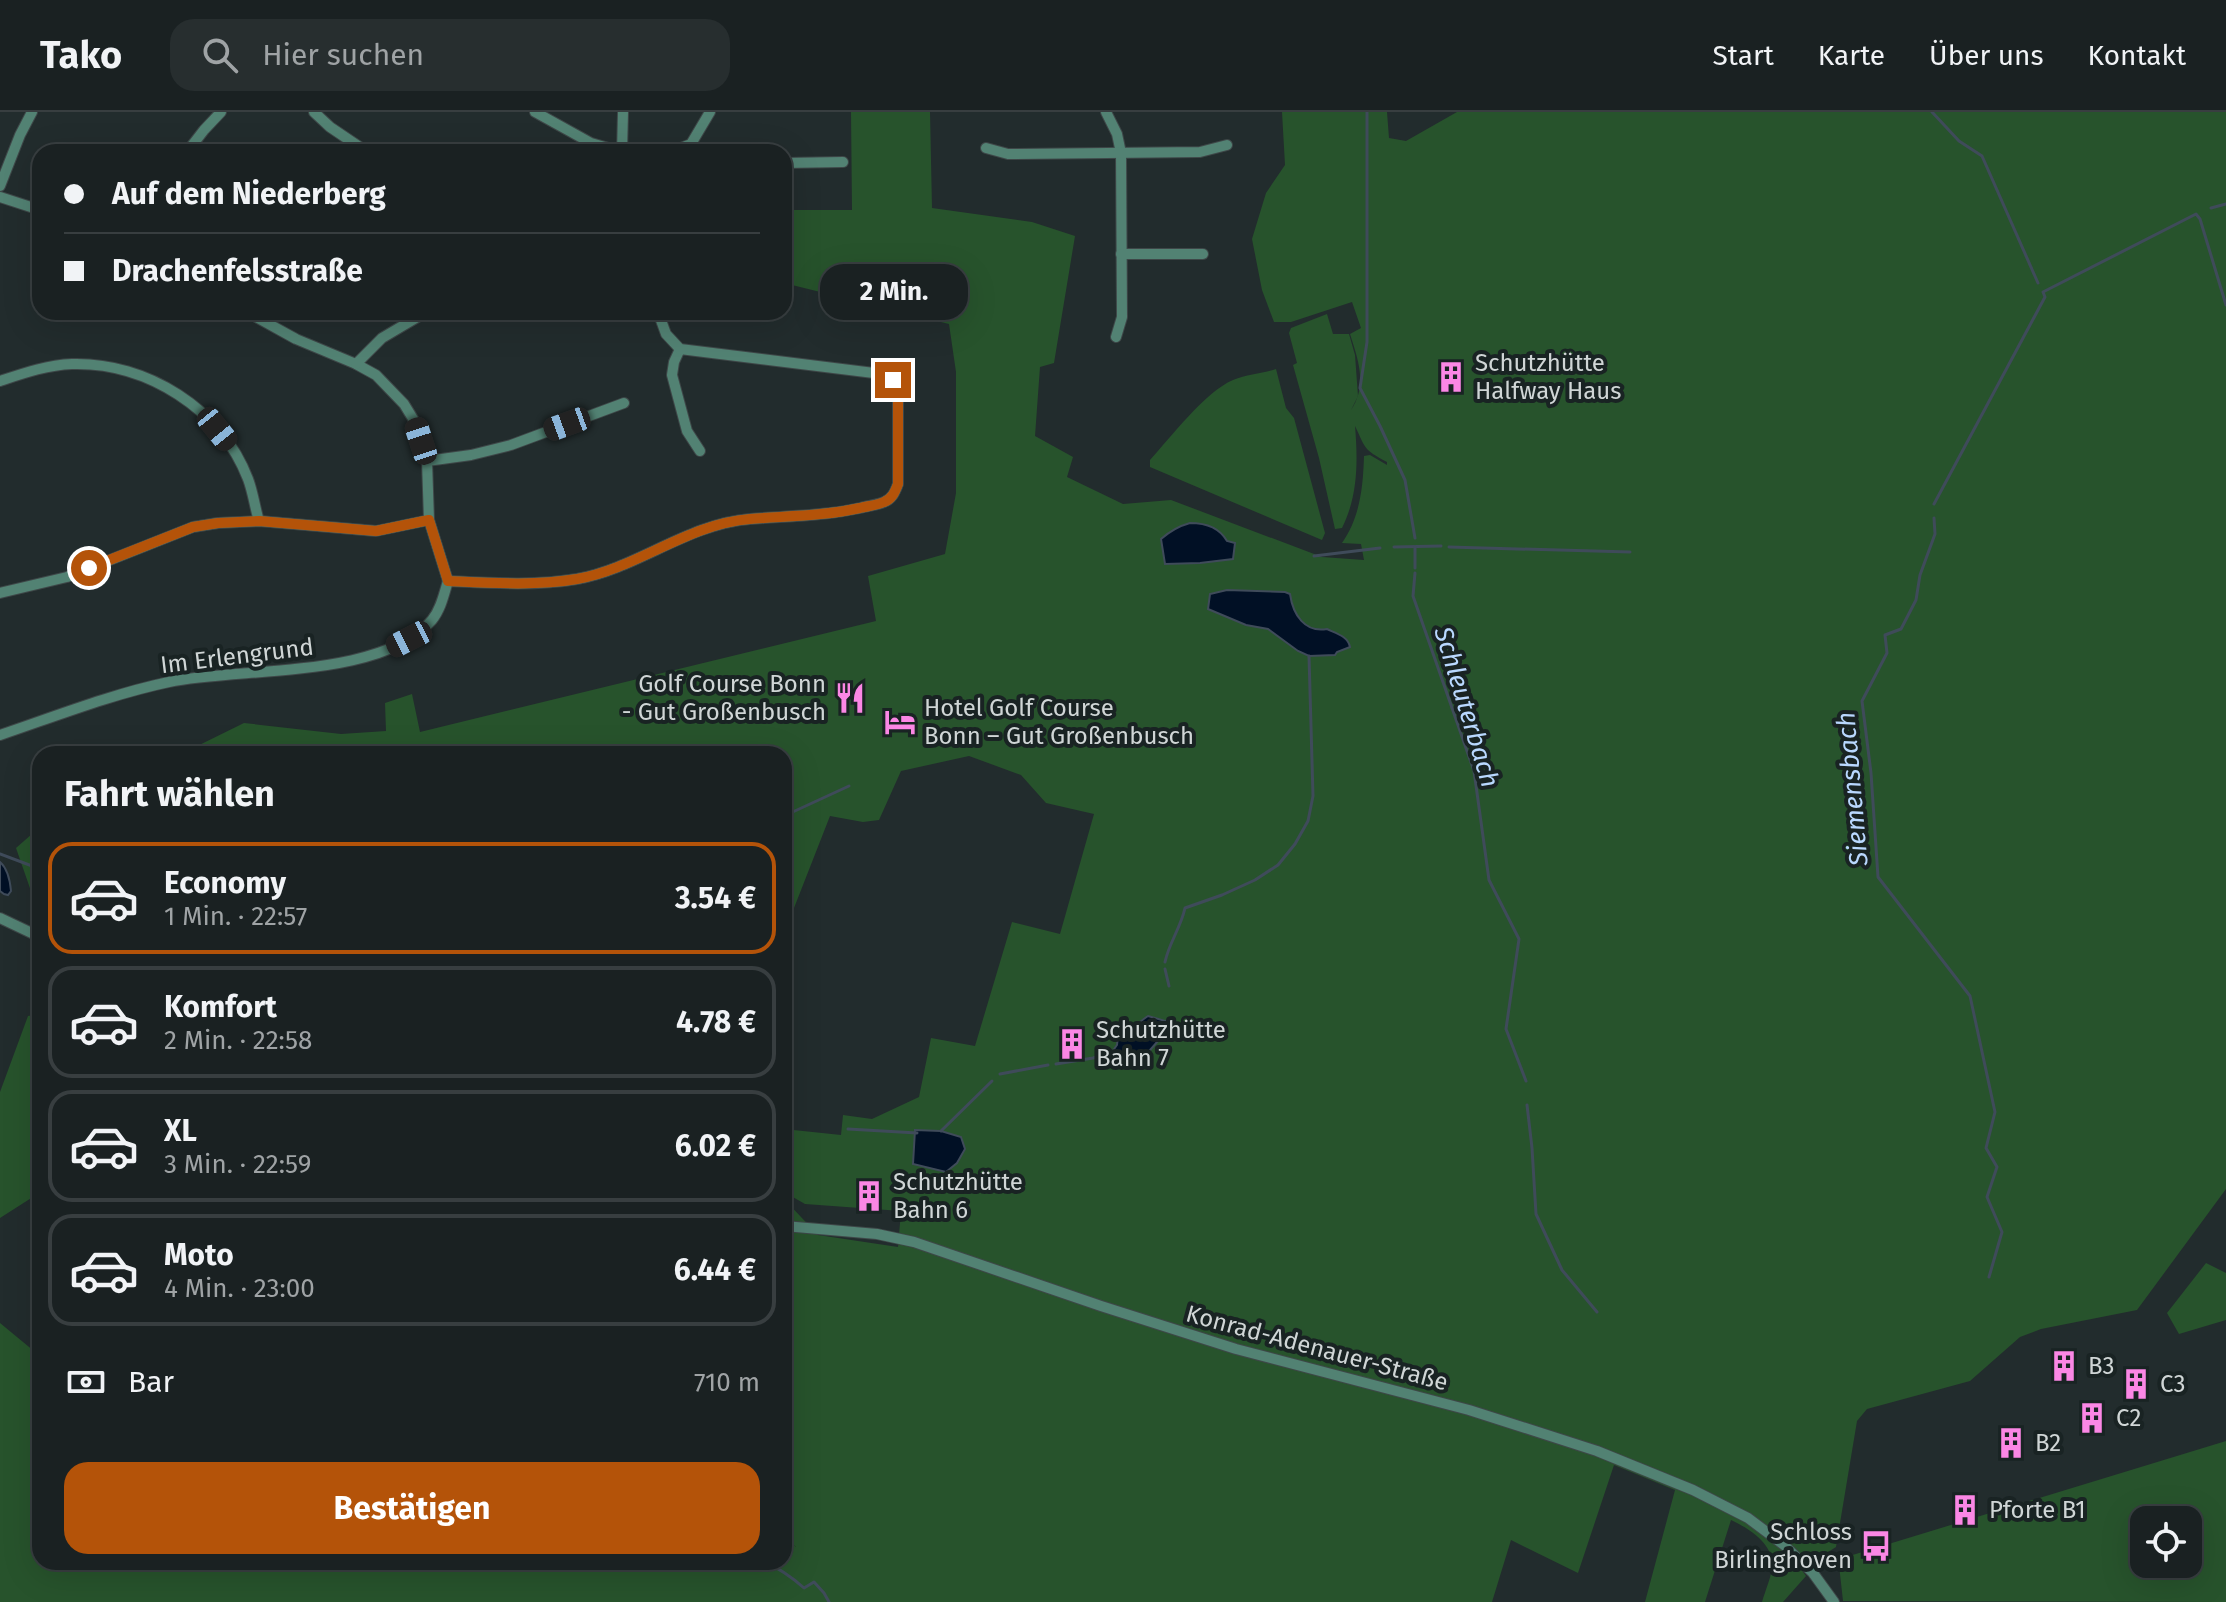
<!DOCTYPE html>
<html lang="de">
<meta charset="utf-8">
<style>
:root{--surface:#1a2122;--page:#272e2f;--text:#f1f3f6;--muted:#9fa3a5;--line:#383e40;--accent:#b45309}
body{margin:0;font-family:"Fira Sans",sans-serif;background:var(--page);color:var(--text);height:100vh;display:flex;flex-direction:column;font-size:30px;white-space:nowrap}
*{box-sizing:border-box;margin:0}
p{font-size:26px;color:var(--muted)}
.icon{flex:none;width:44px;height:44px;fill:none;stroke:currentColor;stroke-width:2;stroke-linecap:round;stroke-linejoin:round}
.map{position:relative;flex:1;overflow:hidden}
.sheet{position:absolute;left:32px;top:634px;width:760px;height:824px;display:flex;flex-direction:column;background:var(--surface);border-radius:24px;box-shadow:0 8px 32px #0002,0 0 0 2px var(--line)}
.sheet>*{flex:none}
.hud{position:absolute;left:32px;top:32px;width:760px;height:176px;border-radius:24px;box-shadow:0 8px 32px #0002,0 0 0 2px var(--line);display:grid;align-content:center;height:176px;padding:0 32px;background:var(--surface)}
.fabs{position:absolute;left:2130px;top:1394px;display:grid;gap:16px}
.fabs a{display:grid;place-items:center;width:72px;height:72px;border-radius:16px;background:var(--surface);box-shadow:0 8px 32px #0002,0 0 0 2px var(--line);font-size:40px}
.end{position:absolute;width:36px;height:36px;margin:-18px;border:10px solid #b45309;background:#fff;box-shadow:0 0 0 4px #fff}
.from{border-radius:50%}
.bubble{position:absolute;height:56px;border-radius:24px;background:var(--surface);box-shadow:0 8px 32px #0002,0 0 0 2px var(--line);font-size:26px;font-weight:700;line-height:56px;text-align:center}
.car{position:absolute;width:24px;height:48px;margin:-24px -12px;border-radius:10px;box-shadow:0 0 6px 2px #0007;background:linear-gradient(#222 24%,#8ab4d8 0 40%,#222 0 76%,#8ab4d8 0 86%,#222 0)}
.hud b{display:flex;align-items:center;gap:28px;height:76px;font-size:30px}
.hud b+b{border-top:2px solid var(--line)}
.hud i{width:20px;height:20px;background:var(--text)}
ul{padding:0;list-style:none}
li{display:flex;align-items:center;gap:24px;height:112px;margin:0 16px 12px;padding:0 16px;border:4px solid var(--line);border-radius:24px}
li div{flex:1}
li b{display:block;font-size:30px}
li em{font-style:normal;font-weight:700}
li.on{border-color:var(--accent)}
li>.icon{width:72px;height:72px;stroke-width:1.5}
h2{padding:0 32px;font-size:36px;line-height:96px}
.pay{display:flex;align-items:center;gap:20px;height:88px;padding:0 32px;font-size:30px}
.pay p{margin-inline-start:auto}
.button{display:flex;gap:16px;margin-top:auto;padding:16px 32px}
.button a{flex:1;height:92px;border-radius:24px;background:var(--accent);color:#fff;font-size:32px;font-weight:700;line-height:92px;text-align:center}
header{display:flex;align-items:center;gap:48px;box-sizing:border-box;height:112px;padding:0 40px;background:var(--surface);border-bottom:2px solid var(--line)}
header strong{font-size:38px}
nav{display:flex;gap:44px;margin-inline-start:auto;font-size:28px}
.search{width:560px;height:72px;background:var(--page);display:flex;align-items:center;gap:20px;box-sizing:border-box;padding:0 28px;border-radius:24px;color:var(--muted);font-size:30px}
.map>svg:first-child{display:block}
</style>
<header>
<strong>Tako</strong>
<div class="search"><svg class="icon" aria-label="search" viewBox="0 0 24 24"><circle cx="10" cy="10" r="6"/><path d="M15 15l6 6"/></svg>Hier suchen</div>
<nav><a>Start</a><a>Karte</a><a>Über uns</a><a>Kontakt</a></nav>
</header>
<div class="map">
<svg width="2226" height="1490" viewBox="0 0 2226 1490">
<rect width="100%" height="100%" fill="#222c2d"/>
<g fill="#27532c" fill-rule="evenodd">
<path d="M851,0h79l2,96 100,14 43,14 -21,127 -14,4 -5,69 38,21 -6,20 56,27 48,-4 151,57 42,3 -3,-16 -19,-1c18,-26 21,-55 22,-87l6,-1 17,10v-3c-24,-13 -21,-13 -32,-36 3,35 3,70 -13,102l-7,1 -16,-71 -26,-93 4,-2 -8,-30 2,-5 36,-14 6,20h16l6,21 3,41 -7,14c17,-25 7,-50 -1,-76l11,-6 -9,-26 -61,20h-17l-12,-32 -10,-51 14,-46 19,-28 -3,-53h105l2,26 17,3 51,-29h769v1077l-89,121 -96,19 -21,8 -50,44 -103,28 -10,12 -21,126 -35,22 5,7 -23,26h-21c3,-11 10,-26 10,-37 1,-22 -24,-37 -41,-45l-26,82h-60l30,-112 -61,-25 -36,108 -67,-33 -19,62h-1492v-279l40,33v206h744v-26l12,11 -12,-13v-335l34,36 80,12 3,-36 -96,-7 -21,-12v-63l57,6 2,-20 29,4 47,-22 12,-59 44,8 37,-124 48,12 34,-120 -48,-11 -25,-28 -52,-19 -68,15 -22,49 -16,2 -33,-6 -36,92 -10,64v-218h-603l63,-31 97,11 45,-3 -1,-28 27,-9 8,38 456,-111 -8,-45 77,-22 11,-61v-121l-7,-48 -165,-41v-73h68z"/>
<path d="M1276,257l10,39 8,10 31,115 -3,7 -172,-73v-7c21,-23 55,-68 83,-80 14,-6 29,-6 43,-11z"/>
<polygon points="40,715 40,805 16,736"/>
<polygon points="40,902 40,1090 36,1083 0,1106 0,980 28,904"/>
<polygon points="2206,1151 2226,1161 2226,1208 2179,1222 2167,1201"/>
<path d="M2226,1329v161l-383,-1 -4,-36 7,-8zM2144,1408h44v44h-44z"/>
</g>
<g fill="#011025" stroke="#3f4b5a" stroke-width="2">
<path d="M1190,411c15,0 29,4 37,18l8,2 -2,16 -33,4 -35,1 -4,-25c8,-7 18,-13 29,-16z"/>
<path d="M1227,478l58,2 5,2c3,21 15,39 37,35 8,4 21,7 23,18l-13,5 -2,3 -26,1 -11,-5 -30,-22 -22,-4 -38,-16 2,-15z"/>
<path d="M0,750c8,7 10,18 11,29l-3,4 -4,-1 -4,-3z"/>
<path d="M1148,904l21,6 2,4 -27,31 -6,-2 -20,2 -6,-5 5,-7 1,-9c13,-3 19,-13 30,-20z"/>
<polygon points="915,1018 941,1019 961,1025 965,1037 957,1051 946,1060 913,1052"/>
</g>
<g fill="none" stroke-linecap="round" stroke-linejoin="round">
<g stroke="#3f4b5a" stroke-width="3">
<polyline points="1367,0 1367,230 1360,276 1380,314 1405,368 1415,426"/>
<polyline points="1932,0 1959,29 1982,44 2038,171"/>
<polyline points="2211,96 2226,92"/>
<polyline points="1934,392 2045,185 2043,180 2196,102 2200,107 2226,193"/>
<polyline points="1934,406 1935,422 1920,463 1916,488 1901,517 1885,523 1887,541 1862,589 1871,661 1878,765 1970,884 1995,1000 1986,1036 1997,1055 1987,1085 2002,1120 1989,1165"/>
<polyline points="1394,435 1441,434"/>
<polyline points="1449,435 1630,440"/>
<polyline points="1314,444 1380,436"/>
<polyline points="1415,456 1415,435"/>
<polyline points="1415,461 1413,484 1474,659 1489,768 1519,827 1506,917 1526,969"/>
<polyline points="784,704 849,674"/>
<polyline points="0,742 40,757"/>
<path d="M1165,850c4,-19 16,-35 20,-54l37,-13 33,-15 23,-15 17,-21 13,-23 5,-25 -4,-140"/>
<polyline points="1165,857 1169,874"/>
<polyline points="1056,952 1093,946 1112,940"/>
<polyline points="1000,962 1048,953"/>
<polyline points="1527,993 1532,1036 1536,1102 1562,1158 1597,1200"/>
<polyline points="848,1017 917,1021"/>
<polyline points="941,1019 992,969"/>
<polyline points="735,1450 734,1452 744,1453 743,1450"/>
<path d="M763,1450c13,4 30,16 41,26l10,-6 10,11 5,9"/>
</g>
<defs>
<g id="minor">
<polyline points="314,0 330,15 367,40"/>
<polyline points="535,0 591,31 622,40"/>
<polyline points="1106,0 1117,22 1121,41 1122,205 1116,225"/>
<polyline points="691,32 703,40"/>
<polyline points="986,36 1008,42 1200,40 1227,33"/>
<polyline points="187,40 204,18 221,0"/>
<polyline points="622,40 623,0"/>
<polyline points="671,40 691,32 710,0"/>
<polyline points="784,51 843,50"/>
<polyline points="0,74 20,23 32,0"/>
<polyline points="0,85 40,98"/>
<polyline points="1121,142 1203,142"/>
<polyline points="247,200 296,227 356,252 376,263 404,292 415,310 427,349 429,408 448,469"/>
<polyline points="680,237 674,250 672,263 687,319 700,339"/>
<polyline points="356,252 382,226 426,200"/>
<path d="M0,269c24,-8 47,-16 72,-17 75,-2 149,45 176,115 5,13 7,29 11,42"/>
<polyline points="427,349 471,343 511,333 624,291"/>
<path d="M448,469c43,2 87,5 129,-2 61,-11 110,-55 173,-60 37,-3 74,-3 110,-11 8,-2 17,-3 24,-6 8,-3 11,-10 14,-18v-91l-5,-13 -11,-6 -202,-25 -14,-15 -8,-22"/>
<polyline points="0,481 67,465 193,415 218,411 259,409 376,419 429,408"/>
<path d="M0,623c56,-19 112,-41 169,-53 72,-15 213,-3 263,-62 9,-11 12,-26 16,-39"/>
<polyline points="0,806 40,825"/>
<polyline points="784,1114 877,1122 914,1130 1101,1194 1236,1237 1469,1298 1597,1339 1693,1378 1748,1406 1784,1433 1813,1461 1834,1490"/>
</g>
</defs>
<use href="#minor" stroke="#3e4748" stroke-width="12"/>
<use href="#minor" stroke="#528273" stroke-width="10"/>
</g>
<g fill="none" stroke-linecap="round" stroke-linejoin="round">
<path stroke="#b45309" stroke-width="10" d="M89,456l104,-41 25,-4 41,-2 117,10 53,-11 19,61c43,2 87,5 129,-2 61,-11 110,-55 173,-60 37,-3 74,-3 110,-11 8,-2 17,-3 24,-6 8,-3 11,-10 14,-18v-91l-5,-13"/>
</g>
<defs>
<symbol id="building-bare" viewBox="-9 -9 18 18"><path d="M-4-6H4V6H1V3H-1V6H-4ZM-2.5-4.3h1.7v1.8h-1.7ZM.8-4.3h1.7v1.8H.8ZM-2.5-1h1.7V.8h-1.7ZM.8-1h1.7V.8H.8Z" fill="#fb87e5" stroke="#192323" stroke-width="2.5" paint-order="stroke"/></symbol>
<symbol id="restaurant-bare" viewBox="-9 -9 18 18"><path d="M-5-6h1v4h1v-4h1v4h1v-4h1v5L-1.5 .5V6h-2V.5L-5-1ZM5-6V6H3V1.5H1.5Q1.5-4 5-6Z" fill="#fb87e5" stroke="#192323" stroke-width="2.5" paint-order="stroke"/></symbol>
<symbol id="hotel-bare" viewBox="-9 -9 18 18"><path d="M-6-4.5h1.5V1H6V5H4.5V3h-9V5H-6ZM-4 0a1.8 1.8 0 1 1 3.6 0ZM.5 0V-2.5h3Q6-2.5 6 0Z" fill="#fb87e5" stroke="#192323" stroke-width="2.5" paint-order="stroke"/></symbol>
<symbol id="bus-bare" viewBox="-9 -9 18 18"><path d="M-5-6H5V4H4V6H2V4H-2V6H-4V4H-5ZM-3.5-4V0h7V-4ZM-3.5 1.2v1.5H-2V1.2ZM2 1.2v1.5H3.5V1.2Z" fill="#fb87e5" stroke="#192323" stroke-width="2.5" paint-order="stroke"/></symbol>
</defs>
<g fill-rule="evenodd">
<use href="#building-bare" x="1429" y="243" width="44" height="44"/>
<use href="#restaurant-bare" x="828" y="564" width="44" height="44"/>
<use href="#hotel-bare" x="878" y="588" width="44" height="44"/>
<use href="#building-bare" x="1050" y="910" width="44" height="44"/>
<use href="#building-bare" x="847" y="1062" width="44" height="44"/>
<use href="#building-bare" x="2042" y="1232" width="44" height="44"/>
<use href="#building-bare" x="2114" y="1250" width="44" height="44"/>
<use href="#building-bare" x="2070" y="1284" width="44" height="44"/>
<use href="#building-bare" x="1989" y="1309" width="44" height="44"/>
<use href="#building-bare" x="1943" y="1376" width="44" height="44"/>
<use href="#bus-bare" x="1854" y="1412" width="44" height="44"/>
</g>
<g text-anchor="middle" stroke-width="8" stroke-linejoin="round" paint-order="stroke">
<g font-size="24" fill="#d0d6d6" stroke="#192323" text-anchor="start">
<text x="1475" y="259">Schutzhütte<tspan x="1475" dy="28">Halfway Haus</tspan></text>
<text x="826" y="580" text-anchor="end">Golf Course Bonn<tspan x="826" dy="28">- Gut Großenbusch</tspan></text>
<text x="924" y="604">Hotel Golf Course<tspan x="924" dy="28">Bonn – Gut Großenbusch</tspan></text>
<text x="1096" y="926">Schutzhütte<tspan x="1096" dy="28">Bahn 7</tspan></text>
<text x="893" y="1078">Schutzhütte<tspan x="893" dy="28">Bahn 6</tspan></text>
<text x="2088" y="1262">B3</text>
<text x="2160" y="1280">C3</text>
<text x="2116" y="1314">C2</text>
<text x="2035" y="1339">B2</text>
<text x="1989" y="1406">Pforte B1</text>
<text x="1852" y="1428" text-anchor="end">Schloss<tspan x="1852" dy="28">Birlinghoven</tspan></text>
</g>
<g font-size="24" fill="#d0d6d6" stroke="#192323">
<text transform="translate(237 544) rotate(-7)" y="8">Im Erlengrund</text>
<text transform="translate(1317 1236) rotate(15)" y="8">Konrad-Adenauer-Straße</text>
</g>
<g font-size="26" font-style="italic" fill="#b9d8ff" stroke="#192323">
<text transform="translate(1467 595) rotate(73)" y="9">Schleuterbach</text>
<text transform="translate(1852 677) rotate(-95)" y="9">Siemensbach</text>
</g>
</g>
</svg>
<div class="fabs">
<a><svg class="icon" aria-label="locate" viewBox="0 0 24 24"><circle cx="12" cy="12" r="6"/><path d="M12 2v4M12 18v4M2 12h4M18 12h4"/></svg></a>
</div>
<i class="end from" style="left:89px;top:456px"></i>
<i class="end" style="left:893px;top:268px"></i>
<div class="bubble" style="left:820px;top:152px;width:148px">2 Min.</div>
<i class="car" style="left:567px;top:312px;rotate:250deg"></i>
<i class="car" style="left:217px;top:317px;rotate:141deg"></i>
<i class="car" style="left:421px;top:329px;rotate:342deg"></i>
<i class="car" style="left:409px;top:527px;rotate:243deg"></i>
<div class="hud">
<b><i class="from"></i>Auf dem Niederberg</b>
<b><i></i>Drachenfelsstraße</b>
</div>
<section class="sheet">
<h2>Fahrt wählen</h2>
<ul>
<li class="on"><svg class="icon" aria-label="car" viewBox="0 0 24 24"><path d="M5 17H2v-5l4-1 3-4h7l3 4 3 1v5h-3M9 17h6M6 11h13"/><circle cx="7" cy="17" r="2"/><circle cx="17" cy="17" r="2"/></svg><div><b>Economy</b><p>1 Min. · 22:57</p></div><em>3.54 €</em></li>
<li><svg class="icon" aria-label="car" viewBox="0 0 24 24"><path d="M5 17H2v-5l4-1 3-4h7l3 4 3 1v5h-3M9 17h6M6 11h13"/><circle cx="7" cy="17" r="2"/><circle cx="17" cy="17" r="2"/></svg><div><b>Komfort</b><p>2 Min. · 22:58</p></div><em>4.78 €</em></li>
<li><svg class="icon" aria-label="car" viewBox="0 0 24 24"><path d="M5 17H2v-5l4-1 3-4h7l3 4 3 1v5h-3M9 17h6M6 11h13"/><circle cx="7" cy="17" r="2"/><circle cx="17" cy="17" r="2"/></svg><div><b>XL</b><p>3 Min. · 22:59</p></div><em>6.02 €</em></li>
<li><svg class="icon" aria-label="car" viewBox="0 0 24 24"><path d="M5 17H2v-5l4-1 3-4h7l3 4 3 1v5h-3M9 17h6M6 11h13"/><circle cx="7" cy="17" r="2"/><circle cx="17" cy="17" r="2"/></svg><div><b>Moto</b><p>4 Min. · 23:00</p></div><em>6.44 €</em></li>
</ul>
<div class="pay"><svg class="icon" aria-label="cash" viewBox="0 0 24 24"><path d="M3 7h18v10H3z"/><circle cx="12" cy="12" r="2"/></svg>Bar<p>710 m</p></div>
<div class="button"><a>Bestätigen</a></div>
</section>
</div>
